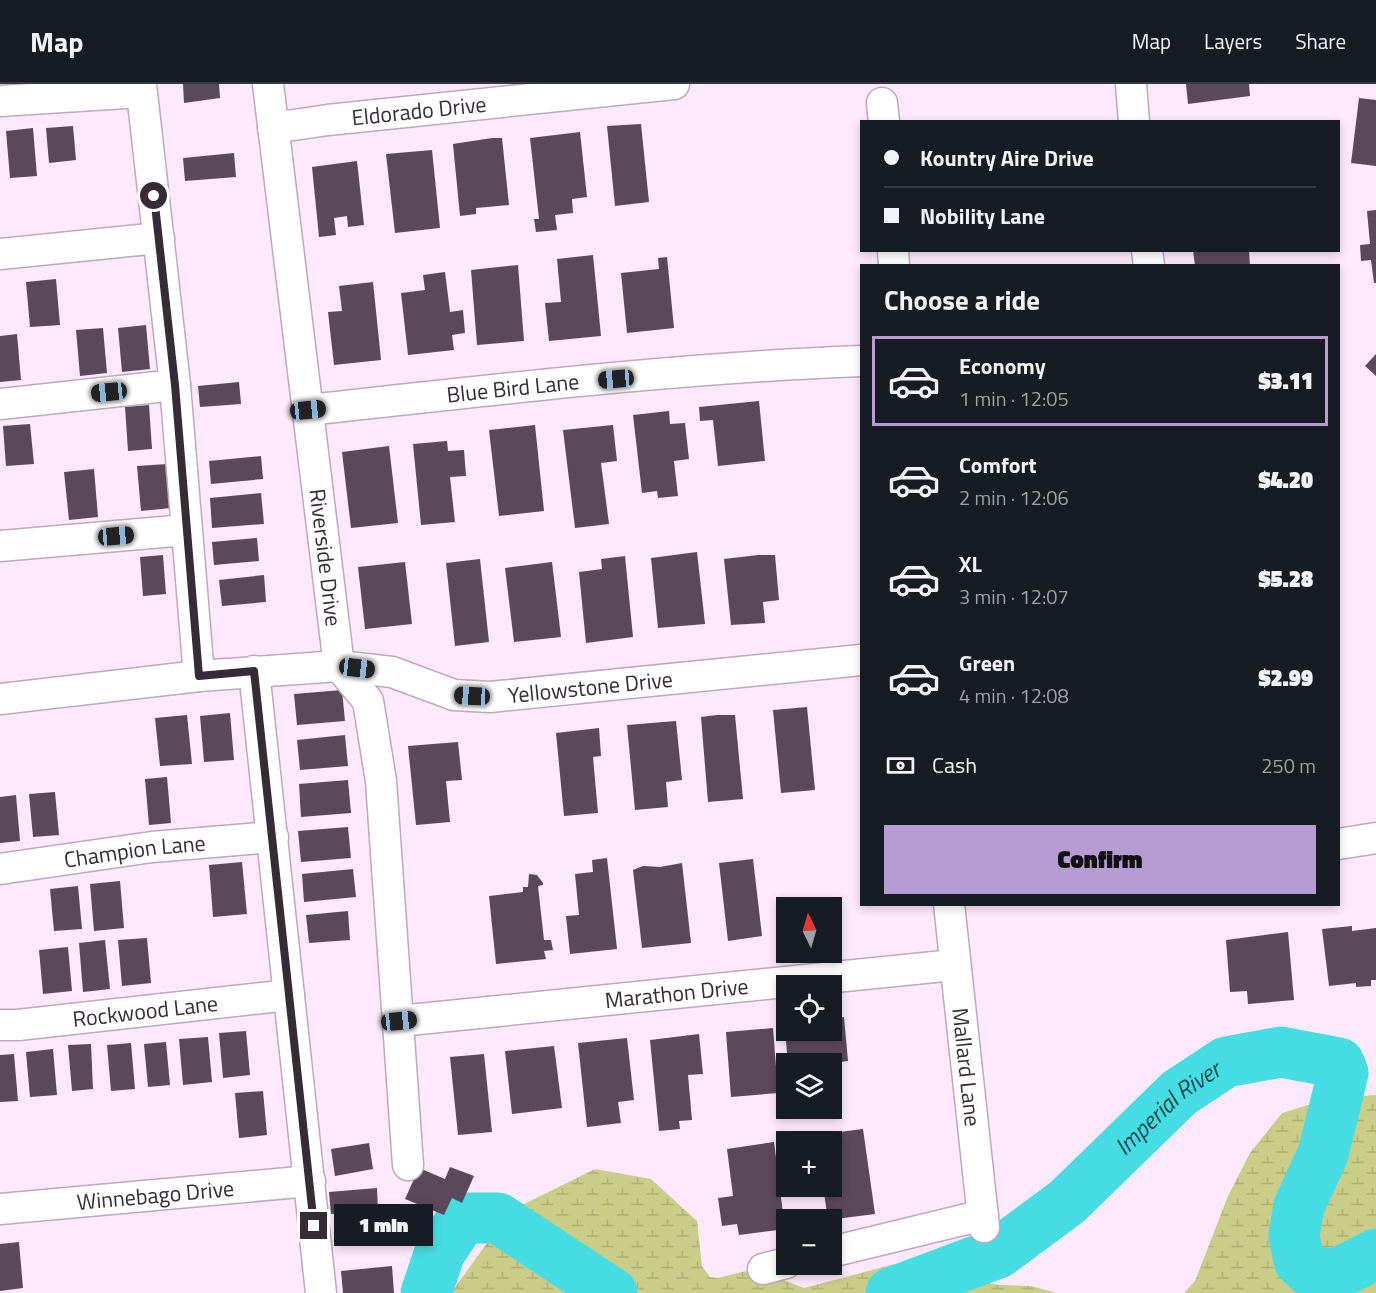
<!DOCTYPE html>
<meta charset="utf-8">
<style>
:root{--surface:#171b24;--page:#20242c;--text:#f1f3f6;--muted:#9ea1a6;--line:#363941;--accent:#b69cd2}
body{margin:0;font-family:"Titillium Web",sans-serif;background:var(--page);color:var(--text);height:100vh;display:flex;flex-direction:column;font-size:22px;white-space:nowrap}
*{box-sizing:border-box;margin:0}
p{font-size:20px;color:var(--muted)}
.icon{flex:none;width:33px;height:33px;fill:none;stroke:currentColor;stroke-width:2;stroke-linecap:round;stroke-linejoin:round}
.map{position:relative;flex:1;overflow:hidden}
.sheet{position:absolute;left:860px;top:180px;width:480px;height:642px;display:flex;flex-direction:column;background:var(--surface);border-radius:0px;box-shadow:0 3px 9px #0003}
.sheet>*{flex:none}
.banner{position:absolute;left:860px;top:36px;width:480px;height:132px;border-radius:0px;box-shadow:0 3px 9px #0003;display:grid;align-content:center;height:132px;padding:0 24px;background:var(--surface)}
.needle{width:39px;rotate:355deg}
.tools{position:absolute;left:776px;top:813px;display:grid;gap:12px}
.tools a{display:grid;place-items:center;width:66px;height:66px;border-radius:0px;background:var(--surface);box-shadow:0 3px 9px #0003;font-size:30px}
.end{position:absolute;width:27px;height:27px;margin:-14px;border:8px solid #352c35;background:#fff;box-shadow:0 0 0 3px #fff}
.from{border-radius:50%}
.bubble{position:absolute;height:42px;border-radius:0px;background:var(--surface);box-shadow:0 3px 9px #0003;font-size:20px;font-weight:800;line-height:42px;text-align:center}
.car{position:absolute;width:18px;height:36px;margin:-18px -9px;border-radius:8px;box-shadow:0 0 4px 2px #0007;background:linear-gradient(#222 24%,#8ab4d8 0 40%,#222 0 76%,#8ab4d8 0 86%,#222 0)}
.banner b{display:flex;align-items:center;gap:21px;height:57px;font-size:22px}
.banner b+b{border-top:2px solid var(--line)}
.banner i{width:15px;height:15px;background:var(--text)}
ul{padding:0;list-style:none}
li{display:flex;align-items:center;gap:18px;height:90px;margin:0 12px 9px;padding:0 12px;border:3px solid transparent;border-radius:0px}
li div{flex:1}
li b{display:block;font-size:22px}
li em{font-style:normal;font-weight:800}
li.on{border-color:var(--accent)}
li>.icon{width:54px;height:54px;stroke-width:1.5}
h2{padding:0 24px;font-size:27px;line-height:72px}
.pay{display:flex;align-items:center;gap:15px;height:66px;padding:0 24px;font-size:22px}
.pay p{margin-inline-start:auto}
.action{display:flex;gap:12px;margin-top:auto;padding:12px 24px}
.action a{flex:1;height:69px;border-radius:0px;background:var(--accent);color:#111;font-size:24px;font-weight:800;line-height:69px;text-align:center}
header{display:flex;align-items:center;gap:36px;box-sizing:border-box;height:84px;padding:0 30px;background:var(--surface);border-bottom:2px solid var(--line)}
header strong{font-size:28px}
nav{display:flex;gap:33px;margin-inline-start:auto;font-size:21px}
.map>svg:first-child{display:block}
</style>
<header>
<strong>Map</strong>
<nav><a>Map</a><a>Layers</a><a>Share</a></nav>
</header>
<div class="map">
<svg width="1376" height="1209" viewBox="0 0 1376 1209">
<defs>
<pattern id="wetland-marsh" width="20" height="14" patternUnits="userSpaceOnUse" patternTransform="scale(1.5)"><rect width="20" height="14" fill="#cacd88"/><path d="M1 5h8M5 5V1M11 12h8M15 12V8" fill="none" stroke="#aeb076"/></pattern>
</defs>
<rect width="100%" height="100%" fill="#fde9fb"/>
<g fill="url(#wetland-marsh)">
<polygon points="1376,1011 1376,1209 1184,1209 1195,1197 1228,1112 1250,1069 1282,1029 1327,1015"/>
<polygon points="595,1085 651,1095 697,1137 702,1182 710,1193 718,1194 754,1185 804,1204 895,1180 999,1201 1031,1202 1057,1209 451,1209 510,1127"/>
</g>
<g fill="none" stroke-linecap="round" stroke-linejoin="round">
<g stroke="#46dce3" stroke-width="51">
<polyline points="426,1209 440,1168 463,1134 498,1134 612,1209"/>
<path id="s1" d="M891,1209l107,-40 69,-51 112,-109 47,-31 55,-10 58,11 4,10 -20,81 -24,52 -5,29 5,26 11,10 27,3 39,-20"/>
</g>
</g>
<g fill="#5c485b">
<polygon points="183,0 219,0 220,14 184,19"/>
<polygon points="1186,0 1249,0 1250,12 1188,20"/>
<polygon points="1359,14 1376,16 1376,82 1351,79"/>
<polygon points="641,40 649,118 615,122 607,42"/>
<polygon points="73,42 76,76 49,79 46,44"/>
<polygon points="33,44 37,92 10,94 6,47"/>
<polygon points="580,48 587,113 572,115 573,129 555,131 557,146 536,148 534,135 539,135 530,54"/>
<polygon points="492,54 502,54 509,121 476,124 476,130 460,132 453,60"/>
<polygon points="432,66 440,144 395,149 386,70"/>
<polygon points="234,69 236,93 185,97 183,74"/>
<polygon points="357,77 364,141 348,143 347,132 334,134 336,151 319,153 312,83"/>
<polygon points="1376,126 1376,199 1374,199 1371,176 1361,177 1360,161 1370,160 1367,127"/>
<polygon points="1193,166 1249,166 1250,182 1195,182"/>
<polygon points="593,171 601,252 549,257 545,219 561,218 557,175"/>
<polygon points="667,173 674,244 627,249 621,189 659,185 658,174"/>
<polygon points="518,181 524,257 477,261 471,186"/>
<polygon points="445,188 450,228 463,226 465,249 452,251 454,266 408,271 401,209 425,206 423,191"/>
<polygon points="56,195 60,241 30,243 26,198"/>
<polygon points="373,198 381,276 334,281 328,228 342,227 339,202"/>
<polygon points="146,241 150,285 122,288 118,244"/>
<polygon points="103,244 107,289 80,292 76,246"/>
<polygon points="17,250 21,296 0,298 0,252"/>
<polygon points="1376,270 1376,292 1365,282"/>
<polygon points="239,298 241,320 200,323 198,302"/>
<polygon points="759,317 765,377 718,382 713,336 700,337 699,323"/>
<polygon points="149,321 152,365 128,367 125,323"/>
<polygon points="669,327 670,340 685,339 689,375 674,377 678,412 658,414 657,407 642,409 633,331"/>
<polygon points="30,340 34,380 6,382 3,342"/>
<polygon points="535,341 544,427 499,432 489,346"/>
<polygon points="613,341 617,377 601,379 609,440 575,444 563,346"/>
<polygon points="447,357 448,367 464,366 466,392 450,393 455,438 421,441 413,360"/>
<polygon points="389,362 398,439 351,444 342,368"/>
<polygon points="261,372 263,395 211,400 209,377"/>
<polygon points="167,380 171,424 141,427 137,382"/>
<polygon points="94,385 98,433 69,436 64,388"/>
<polygon points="261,409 264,440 212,444 210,414"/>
<polygon points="257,454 259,477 214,481 212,458"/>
<polygon points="697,468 705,540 658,544 651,474"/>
<polygon points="163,471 166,510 143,512 140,473"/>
<polygon points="758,471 775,471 779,516 763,518 765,539 731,541 724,475"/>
<polygon points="625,472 633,553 586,559 579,488 602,485 601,475"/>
<polygon points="480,475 489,558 455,562 446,479"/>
<polygon points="405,478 412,540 365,545 358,483"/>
<polygon points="552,478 561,553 514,558 505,484"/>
<polygon points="264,491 266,518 222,522 219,496"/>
<polygon points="342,606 345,637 297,641 294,610"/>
<polygon points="807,623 815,706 781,709 773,626"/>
<polygon points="230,629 234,676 204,678 200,632"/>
<polygon points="187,631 192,680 160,682 155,634"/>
<polygon points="717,631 735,631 743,715 708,718 701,633"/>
<polygon points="676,637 682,696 666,698 668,723 635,726 627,641"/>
<polygon points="599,644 601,672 593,673 598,729 564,732 556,649"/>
<polygon points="345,651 348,682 300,686 297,656"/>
<polygon points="458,658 462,696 446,697 450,738 416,741 408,662"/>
<polygon points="167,693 171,739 149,741 145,695"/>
<polygon points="348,696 351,729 301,733 299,700"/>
<polygon points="55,708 59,751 33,753 29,710"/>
<polygon points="16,711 20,757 0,759 0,713"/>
<polygon points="348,743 351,774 301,778 298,747"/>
<polygon points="607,774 617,865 570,870 566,832 579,831 575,790 593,788 592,776"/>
<polygon points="753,775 762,852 728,857 719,779"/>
<polygon points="242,778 247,830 213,833 209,781"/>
<polygon points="682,779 691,859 642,864 633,786 643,782 660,783"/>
<polygon points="353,785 356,813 304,818 302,790"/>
<polygon points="529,790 537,791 543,799 543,801 538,802 544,856 551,856 553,866 544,867 546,875 496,880 489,812 523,808 523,803 528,803"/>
<polygon points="120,797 124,844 94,847 90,800"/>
<polygon points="78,802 82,845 54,847 50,805"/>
<polygon points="348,827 350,856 309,859 306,831"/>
<polygon points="1352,842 1352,847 1376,844 1376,896 1371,896 1371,902 1356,903 1356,899 1329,902 1322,845"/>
<polygon points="1288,848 1294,916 1248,920 1247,907 1230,908 1226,856"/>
<polygon points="147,854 151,899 122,902 118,856"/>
<polygon points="105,856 110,905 83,908 79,859"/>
<polygon points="68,863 72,907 43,910 39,866"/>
<polygon points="844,933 848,977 833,979 837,1018 831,1019 831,980 788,980 785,946 831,946 831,935"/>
<polygon points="773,944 778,1009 731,1013 726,948"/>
<polygon points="246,947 250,991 223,994 219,949"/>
<polygon points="699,950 703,990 688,991 692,1036 679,1037 680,1045 659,1047 650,956"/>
<polygon points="208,953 212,998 183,1001 179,955"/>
<polygon points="627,954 634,1016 618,1018 621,1039 587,1043 578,959"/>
<polygon points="166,958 170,1001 148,1003 144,960"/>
<polygon points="131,959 135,1005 111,1007 107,961"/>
<polygon points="91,960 93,1005 72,1007 68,961"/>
<polygon points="554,962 562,1024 512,1030 505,967"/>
<polygon points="53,965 57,1011 30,1013 26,968"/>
<polygon points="14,970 18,1017 0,1018 0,971"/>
<polygon points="484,970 492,1048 458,1051 450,973"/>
<polygon points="263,1007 267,1051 239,1054 235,1009"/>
<polygon points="863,1045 875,1130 828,1136 823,1102 831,1102 831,1058 817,1058 816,1051"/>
<polygon points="774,1058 785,1145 739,1151 737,1140 722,1142 718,1114 733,1112 727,1065"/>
<polygon points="369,1059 373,1085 335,1092 331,1065"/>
<polygon points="450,1083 474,1092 462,1119 452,1114 444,1131 405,1115 419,1084 445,1095"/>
<polygon points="377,1104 378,1126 331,1130 329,1108"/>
<polygon points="19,1158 23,1204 0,1207 0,1160"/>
<polygon points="392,1182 394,1209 343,1209 341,1187"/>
</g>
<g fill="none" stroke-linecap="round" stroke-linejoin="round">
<defs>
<g id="minor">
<polyline points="141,0 175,301 199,592"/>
<path id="s2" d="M268,0l71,582 29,35 13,80 27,384"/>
<polyline points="1131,0 1134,38"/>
<polyline points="0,17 141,8"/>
<polyline points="882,19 884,38"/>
<path id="s3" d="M273,44l55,-8 346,-36"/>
<polyline points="893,166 894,182"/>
<polyline points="1147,166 1149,182"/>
<polyline points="0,170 159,154"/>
<polyline points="0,320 175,301"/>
<path id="s4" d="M308,326c183,-20 368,-42 553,-49"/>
<polyline points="0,462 186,446"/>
<polyline points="254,587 321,1209"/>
<path id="s5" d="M0,615l199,-23 140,-10 53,6 62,23 36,2 371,-37"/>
<polyline points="1338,760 1376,754"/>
<path id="s6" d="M0,785l152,-22 121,-10"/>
<path id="s7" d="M949,820l35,323"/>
<path id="s8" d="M399,937l555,-56"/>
<path id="s9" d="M0,941h18l271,-30"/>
<path id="s10" d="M0,1125l310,-28"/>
<polyline points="831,1168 983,1131"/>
<polyline points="763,1185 786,1179"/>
</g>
</defs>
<use href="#minor" stroke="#bfa8be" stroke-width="33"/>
<use href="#minor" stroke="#fff" stroke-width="30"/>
</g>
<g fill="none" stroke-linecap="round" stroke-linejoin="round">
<polyline stroke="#352c35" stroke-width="8" points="154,112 175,301 199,592 254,587 314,1142"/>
</g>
<g text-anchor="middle" stroke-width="6" stroke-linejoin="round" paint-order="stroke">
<g font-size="22" fill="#352c35" stroke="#fdfdfd">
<text dy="8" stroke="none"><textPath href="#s3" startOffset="147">Eldorado Drive</textPath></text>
<text dy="8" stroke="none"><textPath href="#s4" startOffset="206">Blue Bird Lane</textPath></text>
<text dy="8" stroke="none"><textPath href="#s2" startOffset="477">Riverside Drive</textPath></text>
<text dy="8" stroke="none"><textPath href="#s5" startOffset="597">Yellowstone Drive</textPath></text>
<text dy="8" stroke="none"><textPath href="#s6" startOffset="136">Champion Lane</textPath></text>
<text dy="8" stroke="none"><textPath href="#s8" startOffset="279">Marathon Drive</textPath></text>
<text dy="8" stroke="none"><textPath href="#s9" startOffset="146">Rockwood Lane</textPath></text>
<text dy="8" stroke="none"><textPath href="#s7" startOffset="164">Mallard Lane</textPath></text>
<text dy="8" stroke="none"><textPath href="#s10" startOffset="156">Winnebago Drive</textPath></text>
</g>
<g font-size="24" font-style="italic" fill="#03484b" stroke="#fdfdfd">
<text dy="8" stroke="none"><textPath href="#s1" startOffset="338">Imperial River</textPath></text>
</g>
</g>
</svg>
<div class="tools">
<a><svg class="needle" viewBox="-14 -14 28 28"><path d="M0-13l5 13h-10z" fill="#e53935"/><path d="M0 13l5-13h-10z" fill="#9ea1a6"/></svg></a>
<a><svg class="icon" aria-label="locate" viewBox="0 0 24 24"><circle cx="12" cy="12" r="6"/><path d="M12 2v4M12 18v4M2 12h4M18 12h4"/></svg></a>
<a><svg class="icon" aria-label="layers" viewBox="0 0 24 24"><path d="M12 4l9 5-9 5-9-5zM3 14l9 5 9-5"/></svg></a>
<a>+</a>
<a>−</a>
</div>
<i class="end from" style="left:154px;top:112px"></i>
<i class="end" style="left:314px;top:1142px"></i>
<div class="bubble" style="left:334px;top:1120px;width:99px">1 min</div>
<i class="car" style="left:616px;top:295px;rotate:265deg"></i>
<i class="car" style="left:109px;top:308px;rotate:264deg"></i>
<i class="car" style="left:308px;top:326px;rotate:84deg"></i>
<i class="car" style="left:116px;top:452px;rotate:85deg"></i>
<i class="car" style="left:357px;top:584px;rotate:97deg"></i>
<i class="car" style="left:472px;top:612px;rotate:273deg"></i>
<i class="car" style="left:399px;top:937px;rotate:84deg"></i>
<div class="banner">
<b><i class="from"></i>Kountry Aire Drive</b>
<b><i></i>Nobility Lane</b>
</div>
<section class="sheet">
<h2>Choose a ride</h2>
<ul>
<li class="on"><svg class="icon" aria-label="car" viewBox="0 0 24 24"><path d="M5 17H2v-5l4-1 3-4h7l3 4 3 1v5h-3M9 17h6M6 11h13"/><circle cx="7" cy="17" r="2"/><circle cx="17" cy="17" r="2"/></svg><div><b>Economy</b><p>1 min · 12:05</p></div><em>$3.11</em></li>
<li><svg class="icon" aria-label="car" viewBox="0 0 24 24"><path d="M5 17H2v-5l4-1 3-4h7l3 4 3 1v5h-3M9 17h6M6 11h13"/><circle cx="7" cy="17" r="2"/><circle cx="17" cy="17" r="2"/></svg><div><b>Comfort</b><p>2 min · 12:06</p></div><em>$4.20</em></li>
<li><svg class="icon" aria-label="car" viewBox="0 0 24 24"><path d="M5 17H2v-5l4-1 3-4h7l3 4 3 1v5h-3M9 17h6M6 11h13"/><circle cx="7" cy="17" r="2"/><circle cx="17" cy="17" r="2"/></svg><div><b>XL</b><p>3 min · 12:07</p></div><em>$5.28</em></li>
<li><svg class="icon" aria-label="car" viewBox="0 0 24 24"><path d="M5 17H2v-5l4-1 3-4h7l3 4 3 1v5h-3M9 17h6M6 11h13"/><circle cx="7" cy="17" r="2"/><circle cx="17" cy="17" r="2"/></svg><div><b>Green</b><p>4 min · 12:08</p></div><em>$2.99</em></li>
</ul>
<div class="pay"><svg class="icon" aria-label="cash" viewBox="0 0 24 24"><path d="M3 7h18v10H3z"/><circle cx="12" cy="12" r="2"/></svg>Cash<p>250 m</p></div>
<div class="action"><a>Confirm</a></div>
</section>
</div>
